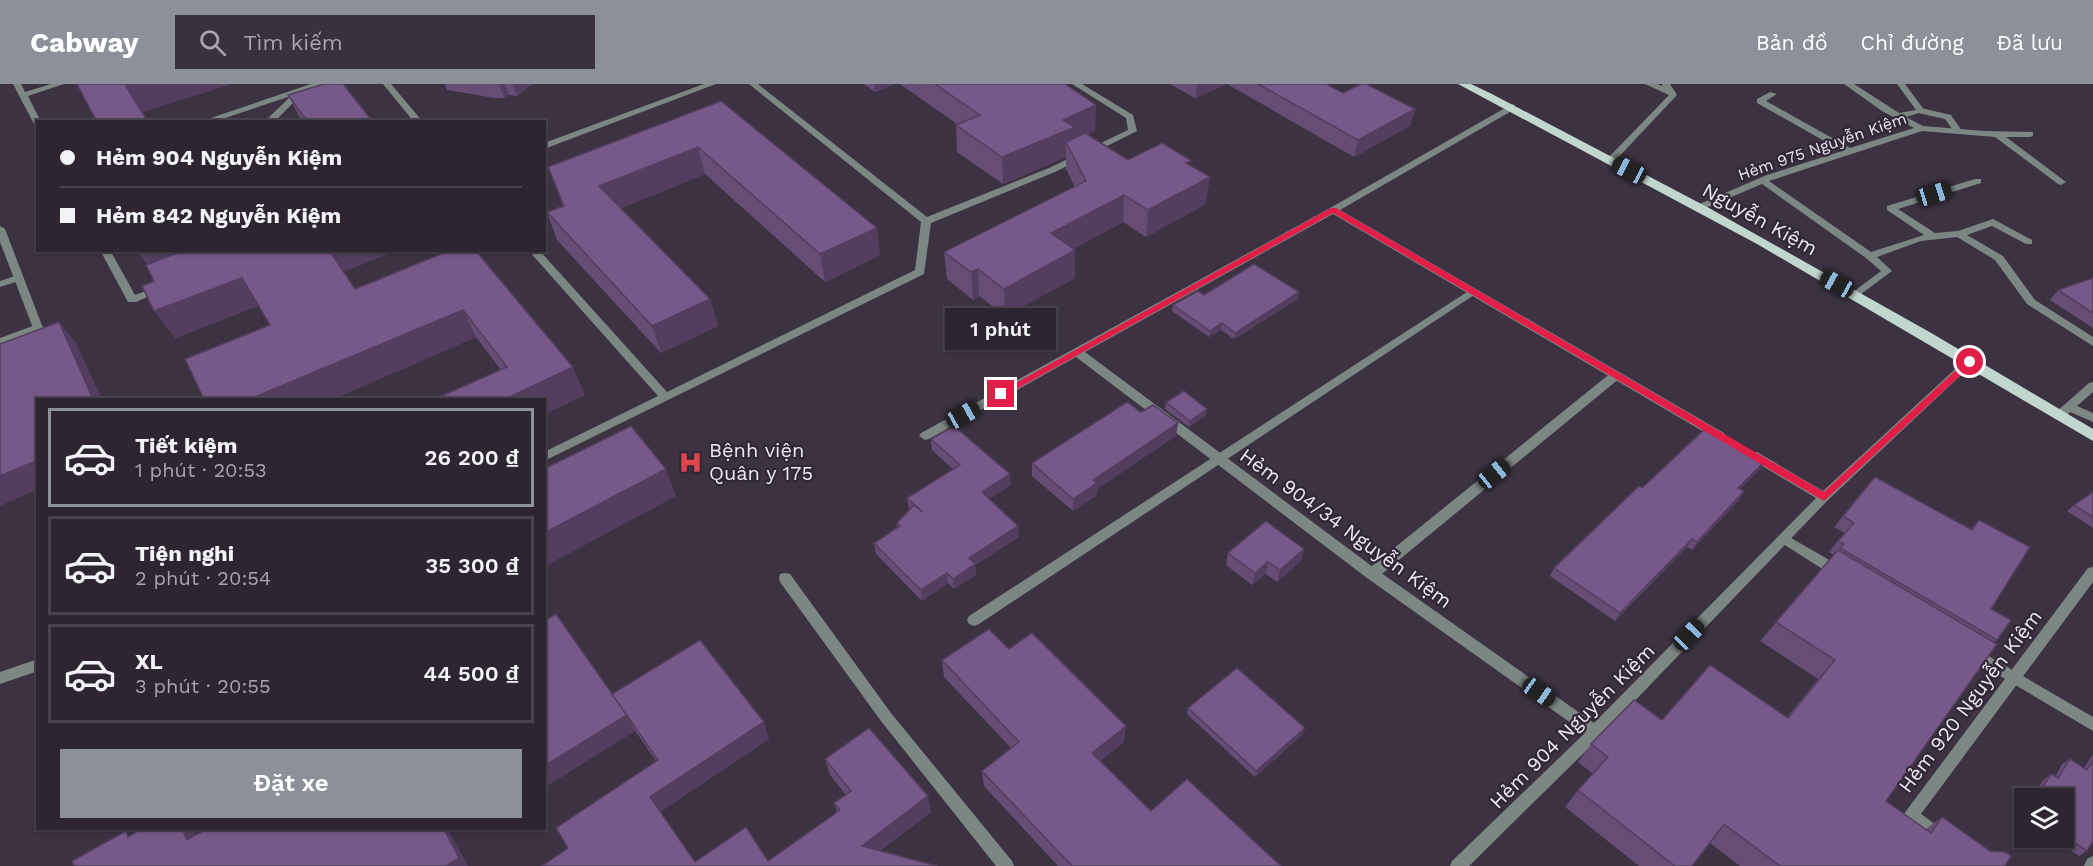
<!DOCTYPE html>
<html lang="vi">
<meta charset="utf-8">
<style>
:root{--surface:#2d2632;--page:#39323e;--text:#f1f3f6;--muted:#a7a5ac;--line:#48434d;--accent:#8c9099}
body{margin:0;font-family:"Work Sans",sans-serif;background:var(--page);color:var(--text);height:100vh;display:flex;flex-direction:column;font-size:22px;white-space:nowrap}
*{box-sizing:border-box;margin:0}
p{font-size:20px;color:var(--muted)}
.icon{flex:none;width:33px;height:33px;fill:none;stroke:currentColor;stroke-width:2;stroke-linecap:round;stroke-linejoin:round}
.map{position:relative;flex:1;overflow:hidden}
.details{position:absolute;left:36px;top:314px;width:510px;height:432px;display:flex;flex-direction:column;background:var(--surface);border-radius:0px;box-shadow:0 2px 4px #0004,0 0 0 2px var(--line)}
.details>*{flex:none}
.banner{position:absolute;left:36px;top:36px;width:510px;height:132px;border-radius:0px;box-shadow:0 2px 4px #0004,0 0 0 2px var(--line);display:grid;align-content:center;height:132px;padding:0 24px;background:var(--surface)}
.fabs{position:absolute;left:2014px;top:704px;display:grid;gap:12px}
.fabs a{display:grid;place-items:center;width:60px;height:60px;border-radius:0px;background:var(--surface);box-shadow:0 2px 4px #0004,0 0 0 2px var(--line);font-size:30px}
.end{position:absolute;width:27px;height:27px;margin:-14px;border:8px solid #e11d48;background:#fff;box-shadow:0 0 0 3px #fff}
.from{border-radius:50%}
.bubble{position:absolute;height:42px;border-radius:0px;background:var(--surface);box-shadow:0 2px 4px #0004,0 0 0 2px var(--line);font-size:20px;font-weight:600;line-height:42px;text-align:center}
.car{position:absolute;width:18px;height:36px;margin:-18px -9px;border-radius:8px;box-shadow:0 0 4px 2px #0007;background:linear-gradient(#222 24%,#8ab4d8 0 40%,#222 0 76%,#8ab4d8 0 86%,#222 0)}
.banner b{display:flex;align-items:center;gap:21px;height:57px;font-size:22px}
.banner b+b{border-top:2px solid var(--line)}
.banner i{width:15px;height:15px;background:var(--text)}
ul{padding:10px 0 0;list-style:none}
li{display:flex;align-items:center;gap:18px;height:99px;margin:0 12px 9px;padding:0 12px;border:3px solid var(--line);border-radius:0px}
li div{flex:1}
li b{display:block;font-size:22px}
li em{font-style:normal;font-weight:600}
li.active{border-color:var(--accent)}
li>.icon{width:54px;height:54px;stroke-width:1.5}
.primary-button{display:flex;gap:12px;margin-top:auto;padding:12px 24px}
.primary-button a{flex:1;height:69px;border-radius:0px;background:var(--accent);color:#fff;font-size:24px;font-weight:600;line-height:69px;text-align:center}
header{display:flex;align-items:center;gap:36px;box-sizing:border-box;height:84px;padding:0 30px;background:var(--accent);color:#fff}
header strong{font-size:28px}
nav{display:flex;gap:33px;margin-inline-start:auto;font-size:21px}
.search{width:420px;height:54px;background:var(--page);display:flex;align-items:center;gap:15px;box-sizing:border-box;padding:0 21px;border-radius:0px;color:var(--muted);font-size:22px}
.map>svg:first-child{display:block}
</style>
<header>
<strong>Cabway</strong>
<div class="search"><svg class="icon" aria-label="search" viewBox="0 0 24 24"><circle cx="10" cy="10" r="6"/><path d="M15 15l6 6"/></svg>Tìm kiếm</div>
<nav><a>Bản đồ</a><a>Chỉ đường</a><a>Đã lưu</a></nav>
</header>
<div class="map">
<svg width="2093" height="782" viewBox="0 0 2093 782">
<rect width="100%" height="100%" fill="#3c3242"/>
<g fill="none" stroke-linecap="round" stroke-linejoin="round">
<g fill="#7c8682" fill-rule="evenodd">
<polygon points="13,0 21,0 25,8 51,0 64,0 28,12 41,38 38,38 38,42 34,40"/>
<polygon points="311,0 323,0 304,8 274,38 264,38 291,12 213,38 199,38"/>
<polygon points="383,0 391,0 423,38 414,38"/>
<polygon points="704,0 716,0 544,65 544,59"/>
<polygon points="749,0 758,0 927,133 1049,84 1128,46 1126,34 1072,0 1082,0 1133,31 1137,47 1055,88 931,139 924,190 544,377 544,368 658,312 528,166 539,166 667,308 915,186 921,138"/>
<polygon points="1921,24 1951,31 1962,47 1958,50 1955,49 1945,35 1918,29 1917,27"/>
<polygon points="0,142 5,145 43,244 42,246 34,246 33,244 0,158"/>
<polygon points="100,166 110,166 135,211 160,202 165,205 136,218 128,218"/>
<polygon points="1473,204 1478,207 1477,209 979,540 974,542 969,540 967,536 969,532"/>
<polygon points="1616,287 1622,291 1620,294 1377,494 1372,495 1367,494 1366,490 1367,486 1612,288"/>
<polygon points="1784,450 1845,485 1846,489 1845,493 1840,494 1835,493 1780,458 1778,455 1780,452"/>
<polygon points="785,489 790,490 891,629 1012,777 1014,782 996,782 881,637 780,498 779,494 780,490"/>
<polygon points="1973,563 2093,633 2093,647 1968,573 1966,569 1968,565"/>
<polygon points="38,575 38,587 0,600 0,588"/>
</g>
<g fill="#7c8682" fill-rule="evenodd">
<polygon points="1645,0 1657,0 1663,2 1662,0 1670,0 1677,11 1614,78 1608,78 1608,74 1669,11"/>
<polygon points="1844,0 1854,0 1899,29 1916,26 1897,0 1905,0 1925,27 1906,33 1923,42 1985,47 2033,48 2033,52 2030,53 2006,53 2066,98 2061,101 2058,100 1995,53 1922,47 1769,97 1871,168 1924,151 1887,126 1887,122 1975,95 1981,95 1981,99 1898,125 1935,149 1958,147 1993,135 2032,156 2032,160 2026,160 1992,142 1967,151 2003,172 2035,216 2093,253 2093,262 2027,220 1995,176 1957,153 1921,157 1877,173 1892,187 1857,213 1852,210 1853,208 1881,187 1866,174 1762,100 1703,125 1697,125 1697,121 1767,91 1842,67 1757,19 1757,15 1770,8 1777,10 1766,17 1850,64 1914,44 1882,27"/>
<polygon points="1512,20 1515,21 1515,25 1340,126 1724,349 1726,352 1724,355 1716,355 1333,130 1085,268 1377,486 1594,639 1816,414 1749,374 1747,371 1749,368 1757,368 1823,407 1966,275 1970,274 1975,278 1828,416 1600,653 1469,782 1450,782 1452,777 1585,649 1367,494 1076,273 929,355 925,356 919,352 921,349 1330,124"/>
<polygon points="0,147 5,148 7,150 0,153"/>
<polygon points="18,191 23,194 22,196 0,203 0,197"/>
<polygon points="38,240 42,242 43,244 42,246 0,262 0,254"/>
<polygon points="2093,298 2093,308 2077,322 2093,329 2093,338 2070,328 2064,334 2056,334 2054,331 2056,328 2089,299"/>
<polygon points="2093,483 2093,498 1921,730 1946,748 1949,753 1946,758 1941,760 1936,758 1906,737 1903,732 1906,727 2088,484"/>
<polygon points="2093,772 2093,782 2084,782 2087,775"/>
</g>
<polygon fill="#c1d6cd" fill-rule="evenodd" points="1458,0 1471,0 1490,9 1709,124 1933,250 2093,345 2093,357 1757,160"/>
</g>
<g fill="#654d75">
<polygon points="445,0 532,0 517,12 509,11 504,14 495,14 447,6"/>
<polygon points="864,0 894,0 875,8"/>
<polygon points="900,0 1065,0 1095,47 1087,51 1128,76 1191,82 1206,120 1146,153 1123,138 1073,165 1075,194 1005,232 979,212 973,216 947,195 944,168 1075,103 1066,85 1066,73 1003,100 957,68 956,41 957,40"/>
<polygon points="1170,0 1227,0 1195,14"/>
<polygon points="1227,0 1326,0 1343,9 1415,25 1410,42 1354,73"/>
<polygon points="288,11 373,38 302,38"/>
<polygon points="721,17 880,171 825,198 705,90 620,124 710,215 718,242 661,269 557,156 547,128 563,122 548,83"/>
<polygon points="451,166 585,311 544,330 544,315 501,286 476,253 333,315 204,315 270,241 258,222 175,254 147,181 344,188 355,205"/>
<polygon points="2093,194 2093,244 2050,216 2058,206"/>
<polygon points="1204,211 1298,215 1234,255 1221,246 1209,253 1172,227 1173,221"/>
<polygon points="1166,318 1206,331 1189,343 1165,325"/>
<polygon points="1141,328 1178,339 1176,352 1097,405 1096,412 1073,427 1032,392 1032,379"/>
<polygon points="931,355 1011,401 989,415 1019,453 975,481 976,491 954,505 948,499 922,517 876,470 874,459 897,444 897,439 910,426 909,425 907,414 953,385 932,366"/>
<polygon points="1766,376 1761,384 1740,405 1744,407 1739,416 1692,466 1687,463 1615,537 1550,492 1554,484 1642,404"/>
<polygon points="2093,408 2093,444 2067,427 2074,421"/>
<polygon points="1843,432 1971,445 1979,436 1991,525 1997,556 1994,558 1886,717 1926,745 1942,733 2005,782 1740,782 1710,759 1692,782 1639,782 1565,723 1578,706 1593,690 1578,678 1591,660 1662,636 1787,633 1818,595 1760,557 1834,471 1829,468 1845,449 1834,443"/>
<polygon points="1304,465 1301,477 1277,498 1266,490 1252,501 1226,481 1228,469"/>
<polygon points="1009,565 1124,658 1100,677 1151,727 1281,782 1058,782 984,702 982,687 1011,664 944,593 942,576"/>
<polygon points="614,613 769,655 660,728 695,778 768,777 837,728 834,719 846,711 830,691 825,675 931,728 880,767 937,782 542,782 568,764 656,677 634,645 635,647"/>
<polygon points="1188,624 1303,650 1255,693 1187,630"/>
<polygon points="2093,671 2093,757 2087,767 2079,772 2051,753 2064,753 2064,714 2031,714 2043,696 2051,690 2055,693 2062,680 2070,675 2084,684 2091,673"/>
<polygon points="2025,722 2025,736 2019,732"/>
</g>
<g fill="#533e5f">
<polygon points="131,0 232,0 143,28 148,38 126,2"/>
<polygon points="499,0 505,0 509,11 504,14"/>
<polygon points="513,0 532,0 517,12"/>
<polygon points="874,0 894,0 875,8"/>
<polygon points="1197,0 1227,0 1195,14"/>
<polygon points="1096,21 1095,47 1074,57 1066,58 1066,73 1003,100 1002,73 1063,36"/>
<polygon points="1415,25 1410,42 1354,73 1358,56"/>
<polygon points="698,63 705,90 608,130 599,102"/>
<polygon points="1210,93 1206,120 1146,153 1148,126"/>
<polygon points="1124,111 1123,138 1051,176 1051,149"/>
<polygon points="877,144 880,171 825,198 820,170"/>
<polygon points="154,166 245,166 160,199 141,172"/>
<polygon points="329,166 398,166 341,189"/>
<polygon points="1075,166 1075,194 1005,232 1004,205"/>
<polygon points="978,185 979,212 973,216 971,188"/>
<polygon points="242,194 260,221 175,254 154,227"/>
<polygon points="1299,208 1298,215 1234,255 1235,249"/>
<polygon points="710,215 718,242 661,269 652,242"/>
<polygon points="463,226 476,253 333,315 258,315 257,312"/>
<polygon points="59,238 76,259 102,315 93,315"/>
<polygon points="1222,239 1221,246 1209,253 1210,247"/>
<polygon points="573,283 585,311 544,330 544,315 505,315"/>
<polygon points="1207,325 1206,331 1189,343 1190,337"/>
<polygon points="1178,339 1176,352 1097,405 1096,412 1073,427 1073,415 1093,396"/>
<polygon points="38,376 38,405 0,422 0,392"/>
<polygon points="1766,376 1761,384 1733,412 1738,404"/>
<polygon points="666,385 676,412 544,483 544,449"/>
<polygon points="1010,390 1011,401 983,419 982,408"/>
<polygon points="1744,407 1739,416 1692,466 1697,458"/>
<polygon points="1018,442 1019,453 975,481 976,491 954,505 953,495 969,474"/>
<polygon points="1692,455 1687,463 1615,537 1620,529"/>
<polygon points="1304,465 1301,477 1277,498 1280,486"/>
<polygon points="1268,478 1266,490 1252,501 1255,489"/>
<polygon points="947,489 948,499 922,517 921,506"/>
<polygon points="627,631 635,647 544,704 544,682"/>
<polygon points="764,638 769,655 659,729 650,713"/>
<polygon points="1126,642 1124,658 1091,685 1092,669"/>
<polygon points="1305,644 1303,650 1255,693 1256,687"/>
<polygon points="928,712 931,728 866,777 862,762"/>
<polygon points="182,744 193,744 203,769 187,756"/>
<polygon points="443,744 447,744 468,782 446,782"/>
</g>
<g fill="#765988" stroke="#533e5f" stroke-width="1.5">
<polygon points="77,0 131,0 126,2 148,38 97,38"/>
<polygon points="324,0 343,0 373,38 308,38 288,11"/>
<polygon points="935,0 1065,0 1096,21 1063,36 1075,43 1002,73 956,41 980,31"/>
<polygon points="1258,0 1326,0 1343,9 1361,0 1366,0 1415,25 1358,56"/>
<polygon points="721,17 877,144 820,170 698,63 599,102 710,215 652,242 547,128 564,122 548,83"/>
<polygon points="1085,49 1128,76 1162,59 1192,77 1186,79 1210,93 1148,126 1124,111 1051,149 1075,166 1004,205 978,185 971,188 944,168 1086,97 1066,58"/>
<polygon points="138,166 154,166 141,172"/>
<polygon points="185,166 329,166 355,205 451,166 475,166 573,283 505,315 435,315 507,283 463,226 257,312 258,315 204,315 185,275 270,241 242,194 154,227 142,202 154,197 146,181"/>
<polygon points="1254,180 1299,208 1235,249 1222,239 1210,247 1173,221 1198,207 1204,211"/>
<polygon points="2093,194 2093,229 2058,206"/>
<polygon points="59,238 93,315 38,315 38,376 0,392 0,260"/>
<polygon points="1184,307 1207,325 1190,337 1166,318"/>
<polygon points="1127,318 1141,328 1153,321 1178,339 1093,396 1097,399 1073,415 1032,379"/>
<polygon points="631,342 666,385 544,449 544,385"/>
<polygon points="954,342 1010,390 982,408 1018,442 969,474 975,480 953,495 947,489 921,506 874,459 900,442 897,439 914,421 923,428 907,414 960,381 931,355"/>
<polygon points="1708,342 1766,376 1738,404 1744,407 1697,458 1692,455 1620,529 1554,484 1639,402 1642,404"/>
<polygon points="1875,393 1972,446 1979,436 2030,463 1991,525 2011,536 1997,556 1840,464 1844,460 1838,457 1854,439 1843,432"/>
<polygon points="2093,408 2093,433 2074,421"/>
<polygon points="1266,437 1304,465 1280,486 1268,478 1255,489 1228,469"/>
<polygon points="1838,466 1997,560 1886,717 1931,749 1942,733 1990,767 2005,768 2011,772 2005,782 1780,782 1724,740 1692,782 1675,782 1578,706 1608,673 1591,660 1634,616 1662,636 1710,581 1788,634 1835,576 1776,538"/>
<polygon points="556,530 627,631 544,682 544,537"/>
<polygon points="989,545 1009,565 1032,549 1126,642 1092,669 1151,727 1187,695 1281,782 1072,782 982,687 1019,658 942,576"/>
<polygon points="700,556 764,638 650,713 695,778 746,743 768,777 840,726 834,719 851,707 825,675 869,644 928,712 862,762 937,782 542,782 568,764 556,744 658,676 612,610"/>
<polygon points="1237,584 1305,644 1256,687 1188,624"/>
<polygon points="2070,675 2087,686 2093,676 2093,757 2087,767 2064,751 2064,714 2035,714 2051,690 2058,694"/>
<polygon points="143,744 182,744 187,756 208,744 443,744 459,774 446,782 74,782 72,777 126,747 128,753"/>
</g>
<polygon fill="#e11d48" points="1331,124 1336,124 1824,408 1967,276 1975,278 1824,417 1333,129 1004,312 996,310"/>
<defs>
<symbol id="hospital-bare" viewBox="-9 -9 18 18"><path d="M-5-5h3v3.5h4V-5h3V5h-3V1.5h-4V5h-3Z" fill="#e0444e" stroke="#312837" stroke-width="2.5" paint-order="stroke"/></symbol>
</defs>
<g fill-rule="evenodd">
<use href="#hospital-bare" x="674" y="362" width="33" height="33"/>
</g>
<g text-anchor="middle" stroke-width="4.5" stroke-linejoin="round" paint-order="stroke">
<g font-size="16" fill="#eee8f2" stroke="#312837">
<text transform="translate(1822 62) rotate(-19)" y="6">Hẻm 975 Nguyễn Kiệm</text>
</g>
<g font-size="20" fill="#eee8f2" stroke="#312837">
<text transform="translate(1760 135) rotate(29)" y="7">Nguyễn Kiệm</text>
<text transform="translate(1346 444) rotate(36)" y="7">Hẻm 904/34 Nguyễn Kiệm</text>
<text transform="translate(1970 617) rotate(-53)" y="7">Hẻm 920 Nguyễn Kiệm</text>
<text transform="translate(1572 642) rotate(-45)" y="7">Hẻm 904 Nguyễn Kiệm</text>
</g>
<g font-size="20" fill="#eee8f2" stroke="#312837" text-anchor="start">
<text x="709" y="373">Bệnh viện<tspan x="709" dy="23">Quân y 175</tspan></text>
</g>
</g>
</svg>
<div class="fabs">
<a><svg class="icon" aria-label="layers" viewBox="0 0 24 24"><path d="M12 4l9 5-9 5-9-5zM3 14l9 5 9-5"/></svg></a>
</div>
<i class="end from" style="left:1970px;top:278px"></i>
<i class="end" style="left:1001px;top:310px"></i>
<div class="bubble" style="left:945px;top:224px;width:111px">1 phút</div>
<i class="car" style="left:1629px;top:86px;rotate:298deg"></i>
<i class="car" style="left:1934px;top:110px;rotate:73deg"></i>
<i class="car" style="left:1837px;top:200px;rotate:299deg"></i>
<i class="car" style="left:963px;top:331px;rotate:61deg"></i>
<i class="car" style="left:1494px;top:390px;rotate:51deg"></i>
<i class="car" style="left:1689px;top:551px;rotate:44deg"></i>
<i class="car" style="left:1539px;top:608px;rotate:125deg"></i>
<div class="banner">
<b><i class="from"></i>Hẻm 904 Nguyễn Kiệm</b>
<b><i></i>Hẻm 842 Nguyễn Kiệm</b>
</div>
<section class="details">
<ul>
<li class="active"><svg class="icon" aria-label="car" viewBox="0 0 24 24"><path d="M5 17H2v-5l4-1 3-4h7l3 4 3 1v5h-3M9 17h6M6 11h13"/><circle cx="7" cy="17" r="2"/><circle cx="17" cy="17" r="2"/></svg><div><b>Tiết kiệm</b><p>1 phút · 20:53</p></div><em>26 200 ₫</em></li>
<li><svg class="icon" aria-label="car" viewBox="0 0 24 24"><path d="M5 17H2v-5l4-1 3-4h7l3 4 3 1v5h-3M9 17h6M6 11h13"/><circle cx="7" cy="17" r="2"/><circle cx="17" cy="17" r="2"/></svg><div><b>Tiện nghi</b><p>2 phút · 20:54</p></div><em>35 300 ₫</em></li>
<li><svg class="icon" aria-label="car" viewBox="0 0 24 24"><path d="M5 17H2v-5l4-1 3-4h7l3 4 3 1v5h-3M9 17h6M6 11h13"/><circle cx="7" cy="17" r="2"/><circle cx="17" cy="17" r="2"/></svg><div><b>XL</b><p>3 phút · 20:55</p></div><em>44 500 ₫</em></li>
</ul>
<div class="primary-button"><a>Đặt xe</a></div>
</section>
</div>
